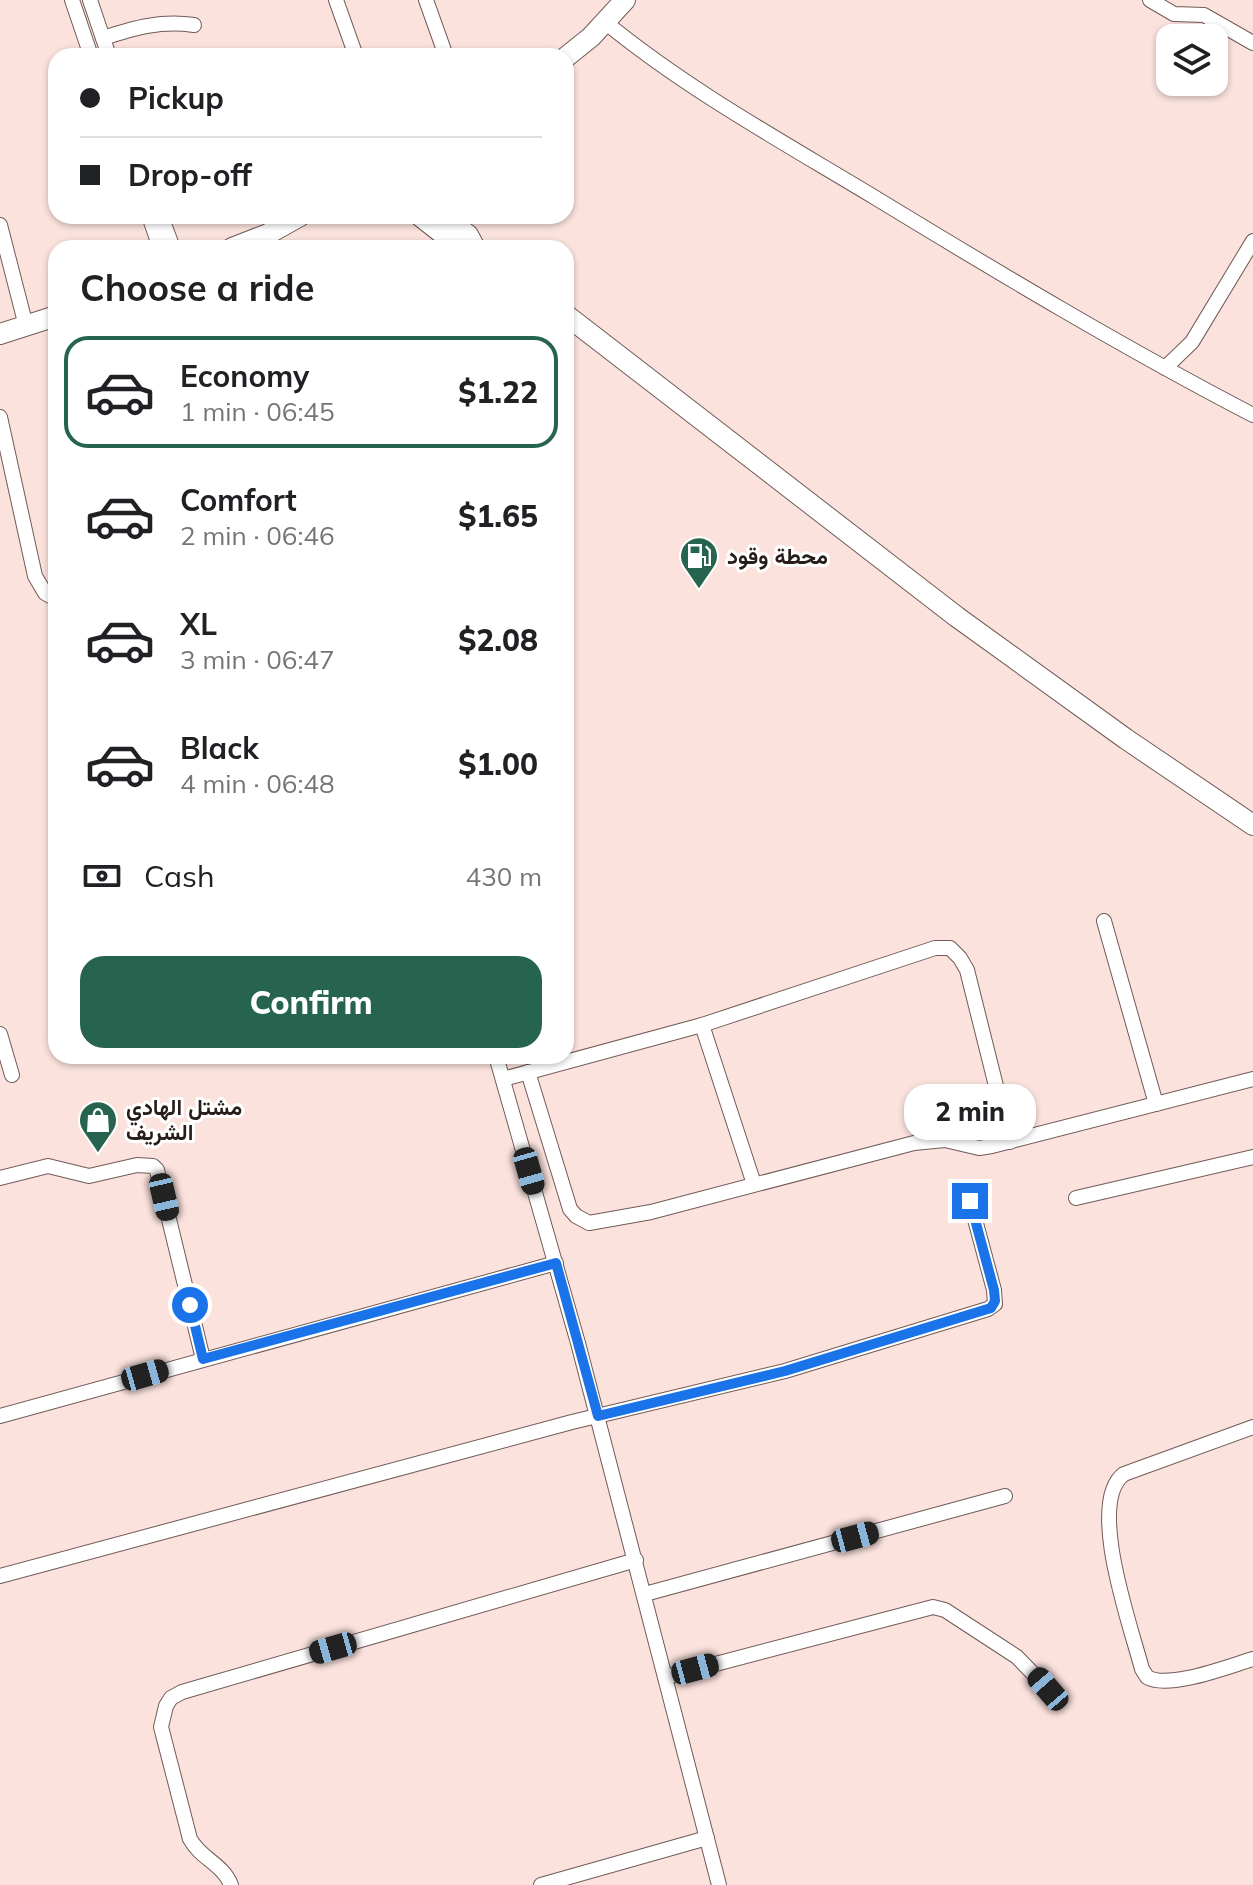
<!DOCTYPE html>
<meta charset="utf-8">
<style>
:root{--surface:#fff;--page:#f2f2f2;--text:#202124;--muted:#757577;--line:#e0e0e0;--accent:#26644f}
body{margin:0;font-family:Mulish,Vazirmatn,sans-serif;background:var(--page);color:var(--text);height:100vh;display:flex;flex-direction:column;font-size:30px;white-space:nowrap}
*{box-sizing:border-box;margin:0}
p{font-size:26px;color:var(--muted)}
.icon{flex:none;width:44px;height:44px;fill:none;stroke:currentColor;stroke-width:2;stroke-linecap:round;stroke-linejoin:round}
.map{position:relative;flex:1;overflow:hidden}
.drawer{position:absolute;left:48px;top:240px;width:526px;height:824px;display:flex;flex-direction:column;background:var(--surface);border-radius:24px;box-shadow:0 2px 6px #0004}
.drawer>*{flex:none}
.hud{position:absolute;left:48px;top:48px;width:526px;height:176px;border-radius:24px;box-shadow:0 2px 6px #0004;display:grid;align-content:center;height:176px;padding:0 32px;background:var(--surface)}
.fabs{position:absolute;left:1156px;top:24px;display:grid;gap:16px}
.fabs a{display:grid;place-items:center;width:72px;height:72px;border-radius:16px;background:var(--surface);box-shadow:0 2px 6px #0004;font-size:40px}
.end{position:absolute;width:36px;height:36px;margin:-18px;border:10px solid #1a73e8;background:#fff;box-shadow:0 0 0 4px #fff}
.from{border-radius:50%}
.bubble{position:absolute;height:56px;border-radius:24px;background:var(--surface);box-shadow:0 2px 6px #0004;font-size:26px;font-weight:800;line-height:56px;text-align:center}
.car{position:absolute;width:24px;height:48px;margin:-24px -12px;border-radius:10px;box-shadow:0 0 6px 2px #0007;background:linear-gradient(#222 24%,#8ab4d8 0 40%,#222 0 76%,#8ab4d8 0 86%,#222 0)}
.hud b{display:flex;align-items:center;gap:28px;height:76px;font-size:30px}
.hud b+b{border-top:2px solid var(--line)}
.hud i{width:20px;height:20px;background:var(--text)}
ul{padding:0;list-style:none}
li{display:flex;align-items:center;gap:24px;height:112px;margin:0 16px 12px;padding:0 16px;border:4px solid transparent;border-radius:24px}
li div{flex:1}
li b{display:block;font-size:30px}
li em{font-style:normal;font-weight:800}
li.on{border-color:var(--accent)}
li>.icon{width:72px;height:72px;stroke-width:1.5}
h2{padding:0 32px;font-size:36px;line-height:96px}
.pay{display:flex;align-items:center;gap:20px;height:88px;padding:0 32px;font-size:30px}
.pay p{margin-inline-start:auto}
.cta{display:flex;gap:16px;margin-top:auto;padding:16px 32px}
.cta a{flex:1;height:92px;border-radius:24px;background:var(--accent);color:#fff;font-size:32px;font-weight:800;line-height:92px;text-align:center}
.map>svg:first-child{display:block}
</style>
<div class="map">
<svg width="1253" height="1885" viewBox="0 0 1253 1885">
<rect width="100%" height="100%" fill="#fbe2dd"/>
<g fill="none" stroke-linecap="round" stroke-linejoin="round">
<defs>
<g id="minor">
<polyline points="72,0 91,56"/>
<polyline points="90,0 109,56"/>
<polyline points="336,0 356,56"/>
<polyline points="426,0 446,56"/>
<polyline points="1150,0 1174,14 1204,15 1253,43"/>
<path d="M605,22c83,68 178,120 269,175 125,76 250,151 379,218"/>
<path d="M103,38c31,-10 58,-18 91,-13"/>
<polyline points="149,216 160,248"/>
<polyline points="161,216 173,248"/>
<polyline points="0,225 26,326"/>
<polyline points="1165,368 1192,342 1253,241"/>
<polyline points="0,417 35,576 45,593 56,599"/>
<polyline points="1104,921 1156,1104"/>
<polyline points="702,1025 754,1184"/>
<polyline points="0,1034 12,1075"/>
<polyline points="496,1056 578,1343 719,1885"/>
<polyline points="528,1072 570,1209 576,1216 589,1223 651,1212 914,1143 945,1140 979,1148 992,1146 1253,1079"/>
<polyline points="503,1079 702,1025 935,948 950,948 960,958 967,970 1010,1142"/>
<polyline points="0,1178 48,1166 89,1176 137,1165 153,1166 157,1170 203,1359"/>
<polyline points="1076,1198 1253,1157"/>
<polyline points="0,1416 556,1263"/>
<path d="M1253,1427l-129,47c-38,28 7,153 18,195l5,8c21,13 82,-11 106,-18"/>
<polyline points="0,1576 572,1422 785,1371 988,1309 995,1304 994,1290 970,1201"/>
<polyline points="645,1594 1005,1496"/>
<polyline points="666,1677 933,1607 945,1610 1017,1657 1048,1689"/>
<path d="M231,1885c-8,-21 -30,-26 -41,-46l-29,-112 5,-21 5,-8 11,-6 454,-132"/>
<polyline points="541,1885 707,1838"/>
</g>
<g id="secondary">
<polyline points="566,57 591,37 625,0"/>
<polyline points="420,216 457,245 465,248"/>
<polyline points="443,216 468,235 475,248"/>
<polyline points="232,248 268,234 300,216"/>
<polyline points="566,315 957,617 1126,739 1253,825"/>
<polyline points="0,334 56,316"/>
</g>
</defs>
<use href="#minor" stroke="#705b57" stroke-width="16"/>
<use href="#secondary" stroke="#705b57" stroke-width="22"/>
<use href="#minor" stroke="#fff" stroke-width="14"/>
<use href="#secondary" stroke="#fff" stroke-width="20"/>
</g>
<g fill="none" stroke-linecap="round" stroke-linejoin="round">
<polyline stroke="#1a73e8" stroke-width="10" points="190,1305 203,1359 556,1263 598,1416 785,1371 991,1308 995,1301 994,1290 970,1201"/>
</g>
<defs>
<symbol id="fuel-pin" viewBox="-11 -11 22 30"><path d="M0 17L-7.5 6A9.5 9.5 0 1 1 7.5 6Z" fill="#26644f" stroke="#fff"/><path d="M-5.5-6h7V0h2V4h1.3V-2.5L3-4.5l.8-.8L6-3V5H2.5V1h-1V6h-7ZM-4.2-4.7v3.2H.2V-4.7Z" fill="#fff"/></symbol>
<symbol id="shop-pin" viewBox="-11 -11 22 30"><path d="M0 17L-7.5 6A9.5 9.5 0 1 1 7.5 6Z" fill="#26644f" stroke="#fff"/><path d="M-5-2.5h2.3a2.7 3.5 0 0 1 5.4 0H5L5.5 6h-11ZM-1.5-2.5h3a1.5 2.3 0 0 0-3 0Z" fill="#fff"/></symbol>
</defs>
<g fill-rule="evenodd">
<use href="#fuel-pin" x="677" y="534" width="44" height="60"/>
<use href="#shop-pin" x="76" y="1098" width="44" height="60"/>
</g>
<g text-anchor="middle" stroke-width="6" stroke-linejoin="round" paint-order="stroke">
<g font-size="22" font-weight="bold" fill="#271e1c" stroke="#fff" text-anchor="start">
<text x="727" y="564">محطة وقود</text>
<text x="126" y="1115">مشتل الهادي<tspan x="126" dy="25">الشريف</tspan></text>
</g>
</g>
</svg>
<div class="fabs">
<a><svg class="icon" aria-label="layers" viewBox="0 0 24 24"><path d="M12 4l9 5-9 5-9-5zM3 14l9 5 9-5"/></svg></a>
</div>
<i class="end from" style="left:190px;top:1305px"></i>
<i class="end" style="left:970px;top:1201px"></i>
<div class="bubble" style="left:904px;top:1084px;width:132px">2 min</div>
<i class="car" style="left:529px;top:1171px;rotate:164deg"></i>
<i class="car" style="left:164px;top:1197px;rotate:167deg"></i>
<i class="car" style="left:145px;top:1375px;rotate:74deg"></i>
<i class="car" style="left:855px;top:1537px;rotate:75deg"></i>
<i class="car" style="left:333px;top:1648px;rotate:254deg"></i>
<i class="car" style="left:695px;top:1669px;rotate:75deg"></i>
<i class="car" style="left:1048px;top:1689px;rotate:319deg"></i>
<div class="hud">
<b><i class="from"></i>Pickup</b>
<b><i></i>Drop-off</b>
</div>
<section class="drawer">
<h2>Choose a ride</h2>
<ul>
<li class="on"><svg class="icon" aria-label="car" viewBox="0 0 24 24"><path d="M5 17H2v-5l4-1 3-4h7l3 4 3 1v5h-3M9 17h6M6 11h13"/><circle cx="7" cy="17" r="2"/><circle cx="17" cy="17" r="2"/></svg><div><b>Economy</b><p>1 min · 06:45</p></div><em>$1.22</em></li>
<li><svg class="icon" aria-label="car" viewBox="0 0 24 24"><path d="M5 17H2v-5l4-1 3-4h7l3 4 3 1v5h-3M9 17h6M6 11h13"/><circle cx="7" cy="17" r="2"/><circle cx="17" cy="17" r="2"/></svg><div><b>Comfort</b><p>2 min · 06:46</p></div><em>$1.65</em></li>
<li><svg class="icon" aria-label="car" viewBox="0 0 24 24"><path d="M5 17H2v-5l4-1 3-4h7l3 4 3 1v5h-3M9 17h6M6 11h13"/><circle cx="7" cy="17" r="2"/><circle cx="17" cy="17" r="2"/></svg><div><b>XL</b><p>3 min · 06:47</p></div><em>$2.08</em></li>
<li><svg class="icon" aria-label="car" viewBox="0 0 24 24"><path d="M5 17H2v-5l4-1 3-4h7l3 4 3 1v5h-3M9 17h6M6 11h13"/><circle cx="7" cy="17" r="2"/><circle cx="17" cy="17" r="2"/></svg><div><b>Black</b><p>4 min · 06:48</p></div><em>$1.00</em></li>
</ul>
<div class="pay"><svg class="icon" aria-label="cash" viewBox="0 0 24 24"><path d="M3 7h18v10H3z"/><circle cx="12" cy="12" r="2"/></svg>Cash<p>430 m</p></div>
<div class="cta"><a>Confirm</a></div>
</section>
</div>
